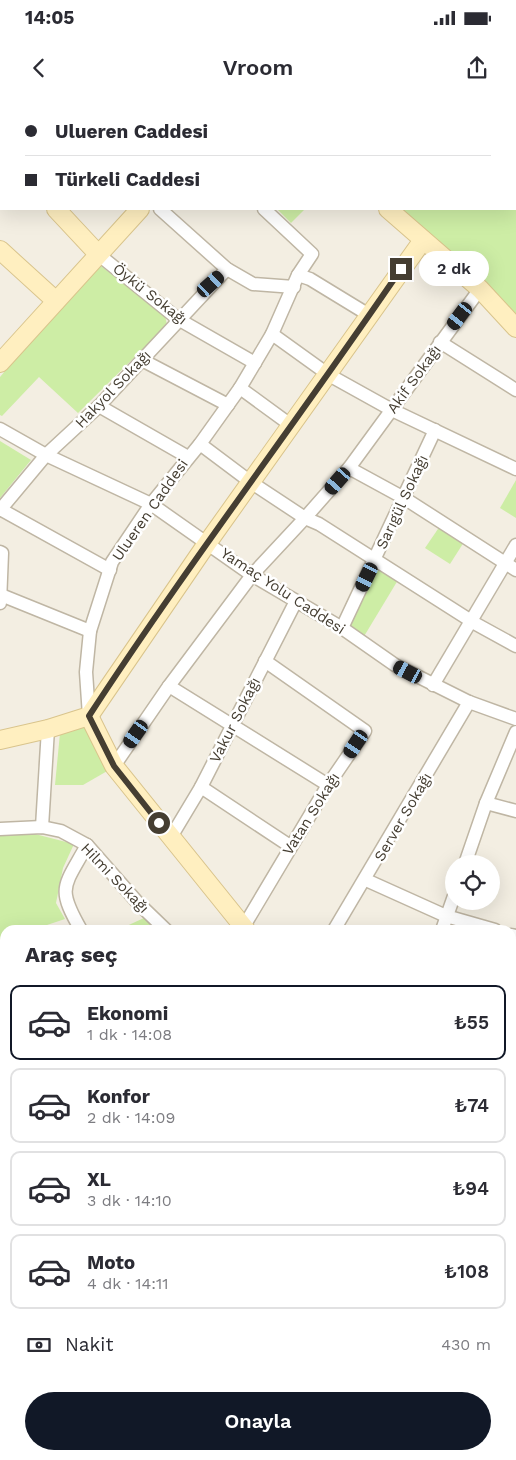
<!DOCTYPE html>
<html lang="tr">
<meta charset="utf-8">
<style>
:root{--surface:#fff;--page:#f7f7f7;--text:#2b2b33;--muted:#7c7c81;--line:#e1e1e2;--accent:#111827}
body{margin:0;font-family:"Work Sans",sans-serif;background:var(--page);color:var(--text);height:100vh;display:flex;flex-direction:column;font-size:19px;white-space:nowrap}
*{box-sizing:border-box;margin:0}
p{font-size:16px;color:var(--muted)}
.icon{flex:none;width:28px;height:28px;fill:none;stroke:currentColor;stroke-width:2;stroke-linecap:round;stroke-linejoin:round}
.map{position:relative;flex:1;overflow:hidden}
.drawer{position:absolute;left:0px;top:825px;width:516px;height:535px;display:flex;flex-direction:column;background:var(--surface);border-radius:15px 15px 0 0;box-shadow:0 5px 20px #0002}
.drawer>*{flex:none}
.guide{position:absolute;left:0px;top:0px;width:516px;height:110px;box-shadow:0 5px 20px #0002;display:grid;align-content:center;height:110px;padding:0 25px;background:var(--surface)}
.tools{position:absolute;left:445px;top:755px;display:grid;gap:10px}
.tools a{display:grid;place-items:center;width:55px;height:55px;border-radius:50%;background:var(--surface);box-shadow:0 5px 20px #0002;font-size:25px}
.end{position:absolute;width:22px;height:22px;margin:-11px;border:6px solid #453e32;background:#fff;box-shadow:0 0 0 2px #fff}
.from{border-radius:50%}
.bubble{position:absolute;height:35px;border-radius:18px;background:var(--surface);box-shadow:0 5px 20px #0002;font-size:16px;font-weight:600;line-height:35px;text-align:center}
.car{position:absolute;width:15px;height:30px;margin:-15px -8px;border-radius:6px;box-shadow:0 0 4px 1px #0007;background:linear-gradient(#222 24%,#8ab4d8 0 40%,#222 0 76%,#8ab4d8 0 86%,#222 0)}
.guide b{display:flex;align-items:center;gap:18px;height:48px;font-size:19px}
.guide b+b{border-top:1px solid var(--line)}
.guide i{width:12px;height:12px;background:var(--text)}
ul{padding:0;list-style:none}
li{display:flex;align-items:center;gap:15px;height:75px;margin:0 10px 8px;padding:0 15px;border:2px solid var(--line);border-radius:10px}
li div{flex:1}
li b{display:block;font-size:19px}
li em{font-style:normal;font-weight:600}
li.selected{border-color:var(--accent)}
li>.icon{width:45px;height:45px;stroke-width:1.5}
h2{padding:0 25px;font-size:22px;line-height:60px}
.pay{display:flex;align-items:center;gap:12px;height:55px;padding:0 25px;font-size:19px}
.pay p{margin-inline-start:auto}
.button{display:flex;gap:10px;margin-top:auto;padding:10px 25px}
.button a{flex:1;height:58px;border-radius:30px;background:var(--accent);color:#fff;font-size:20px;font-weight:600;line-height:58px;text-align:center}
.status{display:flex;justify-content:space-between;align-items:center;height:35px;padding:0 25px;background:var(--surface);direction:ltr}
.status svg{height:14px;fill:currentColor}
header{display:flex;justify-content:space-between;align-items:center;height:65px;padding:0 25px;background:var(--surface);font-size:22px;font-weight:600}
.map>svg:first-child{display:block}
</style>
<div class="status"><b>14:05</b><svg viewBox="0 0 49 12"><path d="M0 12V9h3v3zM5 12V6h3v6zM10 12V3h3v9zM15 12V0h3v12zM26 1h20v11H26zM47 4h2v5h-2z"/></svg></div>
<header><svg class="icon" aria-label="back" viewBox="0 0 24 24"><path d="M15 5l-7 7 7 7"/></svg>Vroom<svg class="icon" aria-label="share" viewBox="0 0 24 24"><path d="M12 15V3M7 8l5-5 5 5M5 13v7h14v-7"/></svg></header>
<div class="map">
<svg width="516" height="1360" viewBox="0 0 516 1360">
<rect width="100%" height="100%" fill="#f3eee2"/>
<g fill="#cdeda5">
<polygon points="341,0 516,0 516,220 396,109 515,109 515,1"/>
<polygon points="277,109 305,109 291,123"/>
<polygon points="97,163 165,215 167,225 78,313 39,277 2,316 0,315 0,277"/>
<polygon points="0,341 31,360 0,398"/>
<polygon points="516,380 516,418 500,408"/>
<polygon points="440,426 464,442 450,464 425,448"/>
<polygon points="378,466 398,480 363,538 347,527"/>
<polygon points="87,625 109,670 83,685 55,685 60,633"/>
<polygon points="31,733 74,744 63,768 56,803 65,819 41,827 42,830 5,830 5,1039 0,1040 0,736"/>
<polygon points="146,817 157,830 118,830"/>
<polygon points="511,998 516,999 514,1037 511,1036"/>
<polygon points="511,1059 516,1060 516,1099 511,1096"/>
<polygon points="511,1209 516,1212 516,1263 511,1271"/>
<polygon points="282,1355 336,1355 340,1360 286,1360"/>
</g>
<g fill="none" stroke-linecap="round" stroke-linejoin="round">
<defs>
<g id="street">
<polyline points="152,0 154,1"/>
<polyline points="72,1 78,0"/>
<polyline points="160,109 227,169 253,184 294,187"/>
<polyline points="98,154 178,219 255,263"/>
<polyline points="298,175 310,179 369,215"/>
<polyline points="272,234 329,275 392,310 516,369"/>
<polyline points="440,242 516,290"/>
<polyline points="142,260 228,305"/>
<polyline points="240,288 292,326"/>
<polyline points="99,306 188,357"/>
<polyline points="0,329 46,355 151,404 252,475 342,528 395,565 469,602 516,619"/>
<polyline points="349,368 480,189"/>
<polyline points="0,409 110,470"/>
<polyline points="0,410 46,355 99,306 227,169"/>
<polyline points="0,452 2,453 0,503"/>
<polyline points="516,470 404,398 349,368 305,418 319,424 476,524 516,546"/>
<polyline points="1,495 90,531"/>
<polyline points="342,528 435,330"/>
<polyline points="433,585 516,445"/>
<polyline points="169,586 328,685"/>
<polyline points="89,616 86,572 90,531 112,462 151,404 200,344 240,288 272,234 298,175 312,154 264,109"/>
<polyline points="114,666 169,586 252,475 305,418 252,383 200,344"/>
<polyline points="201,687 290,746"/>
<polyline points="486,703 516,711"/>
<polyline points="42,727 48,629"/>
<polyline points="0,729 42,727 61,731 87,745 138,803 166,830"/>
<polyline points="171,737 201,687 296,501"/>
<polyline points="465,764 486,703 516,632"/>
<polyline points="366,780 446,816 495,830"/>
<polyline points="244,826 328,685 365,631 265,561"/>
<path d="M81,830c-25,-43 -17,-43 6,-85"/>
<polyline points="334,830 469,602"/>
<polyline points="442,830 454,796"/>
<polyline points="511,835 516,836"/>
<polyline points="511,921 516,923"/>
<polyline points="0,1179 5,1166"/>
<polyline points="0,1187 5,1195"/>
<polyline points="511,1203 516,1202"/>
<polyline points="0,1237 5,1234"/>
<polyline points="0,1311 5,1309"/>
<polyline points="511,1313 516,1318"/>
<polyline points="61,1355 64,1360"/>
<polyline points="342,1355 346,1360"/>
<polyline points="452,1355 457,1360"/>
<polyline points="244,1360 251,1355"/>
</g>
<g id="secondary">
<polyline points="15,0 16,1"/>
<polyline points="268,0 269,1"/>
<polyline points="249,1 251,0"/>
<polyline points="0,24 1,23"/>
<polyline points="0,37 1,39"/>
<polyline points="56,109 98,154"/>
<polyline points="388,109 480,189 516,228"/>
<polyline points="0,150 56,201"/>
<polyline points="0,263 140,109"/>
<polyline points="89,616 114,666 246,830"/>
<polyline points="0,640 48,629 89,616 208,442 423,140"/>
<polyline points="511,1047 516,1048"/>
<polyline points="0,1122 5,1122"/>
<polyline points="217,1355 221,1360"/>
</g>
</defs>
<use href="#street" stroke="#bfb6a4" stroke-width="15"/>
<use href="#secondary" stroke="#d9c48c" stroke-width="20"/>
<use href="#street" stroke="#fff" stroke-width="12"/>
<use href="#secondary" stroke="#ffefc0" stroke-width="18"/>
</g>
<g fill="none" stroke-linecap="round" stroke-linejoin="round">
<path stroke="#453e32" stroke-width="6" d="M159,723l-45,-57 -25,-50c99,-152 210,-297 312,-447"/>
</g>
<g text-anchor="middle" stroke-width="5" stroke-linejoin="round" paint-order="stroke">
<g font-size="15" fill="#453e32" stroke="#fff">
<text transform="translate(150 194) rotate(38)" y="5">Öykü Sokağı</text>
<text transform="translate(414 279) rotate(-54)" y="5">Akif Sokağı</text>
<text transform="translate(113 289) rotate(-46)" y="5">Hakyol Sokağı</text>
<text transform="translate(402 402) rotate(-65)" y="5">Sarıgül Sokağı</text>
<text transform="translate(150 410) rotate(-55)" y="5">Ulueren Caddesi</text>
<text transform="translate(283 491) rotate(33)" y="5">Yamaç Yolu Caddesi</text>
<text transform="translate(235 620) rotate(-63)" y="5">Vakur Sokağı</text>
<text transform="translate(311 714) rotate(-58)" y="5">Vatan Sokağı</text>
<text transform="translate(403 717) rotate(-60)" y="5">Server Sokağı</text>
<text transform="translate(115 778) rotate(46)" y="5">Hilmi Sokağı</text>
</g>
</g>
</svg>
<div class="tools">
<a><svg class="icon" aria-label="locate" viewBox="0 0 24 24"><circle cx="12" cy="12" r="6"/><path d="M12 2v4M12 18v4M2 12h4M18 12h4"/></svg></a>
</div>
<i class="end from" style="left:159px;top:723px"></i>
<i class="end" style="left:401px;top:169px"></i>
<div class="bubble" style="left:419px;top:151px;width:70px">2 dk</div>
<i class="car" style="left:211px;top:184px;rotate:48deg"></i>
<i class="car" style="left:460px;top:216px;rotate:217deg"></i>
<i class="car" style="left:338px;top:381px;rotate:221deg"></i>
<i class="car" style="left:367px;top:477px;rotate:206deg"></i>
<i class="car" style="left:408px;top:572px;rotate:298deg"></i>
<i class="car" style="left:136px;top:634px;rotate:215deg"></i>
<i class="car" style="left:356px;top:644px;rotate:214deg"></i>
<div class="guide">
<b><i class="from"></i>Ulueren Caddesi</b>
<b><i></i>Türkeli Caddesi</b>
</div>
<section class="drawer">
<h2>Araç seç</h2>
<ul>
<li class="selected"><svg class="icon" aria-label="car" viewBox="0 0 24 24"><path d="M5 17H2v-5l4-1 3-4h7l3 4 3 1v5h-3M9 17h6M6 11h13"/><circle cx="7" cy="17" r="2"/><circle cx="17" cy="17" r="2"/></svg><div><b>Ekonomi</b><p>1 dk · 14:08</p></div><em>₺55</em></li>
<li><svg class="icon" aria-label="car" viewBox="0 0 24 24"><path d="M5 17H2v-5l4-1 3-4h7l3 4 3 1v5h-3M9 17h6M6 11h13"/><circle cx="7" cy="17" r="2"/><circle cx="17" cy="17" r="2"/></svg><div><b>Konfor</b><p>2 dk · 14:09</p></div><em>₺74</em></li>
<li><svg class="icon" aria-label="car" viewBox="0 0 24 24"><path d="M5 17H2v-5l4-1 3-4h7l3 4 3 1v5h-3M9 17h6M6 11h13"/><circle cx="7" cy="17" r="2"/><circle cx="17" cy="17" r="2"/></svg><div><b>XL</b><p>3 dk · 14:10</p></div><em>₺94</em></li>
<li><svg class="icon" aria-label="car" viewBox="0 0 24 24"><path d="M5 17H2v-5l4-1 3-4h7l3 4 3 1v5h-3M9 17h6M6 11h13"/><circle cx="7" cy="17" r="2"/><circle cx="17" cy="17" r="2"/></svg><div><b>Moto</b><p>4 dk · 14:11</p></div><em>₺108</em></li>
</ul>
<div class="pay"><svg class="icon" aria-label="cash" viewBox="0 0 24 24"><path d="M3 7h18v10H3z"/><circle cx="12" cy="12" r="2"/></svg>Nakit<p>430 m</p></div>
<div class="button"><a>Onayla</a></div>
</section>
</div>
